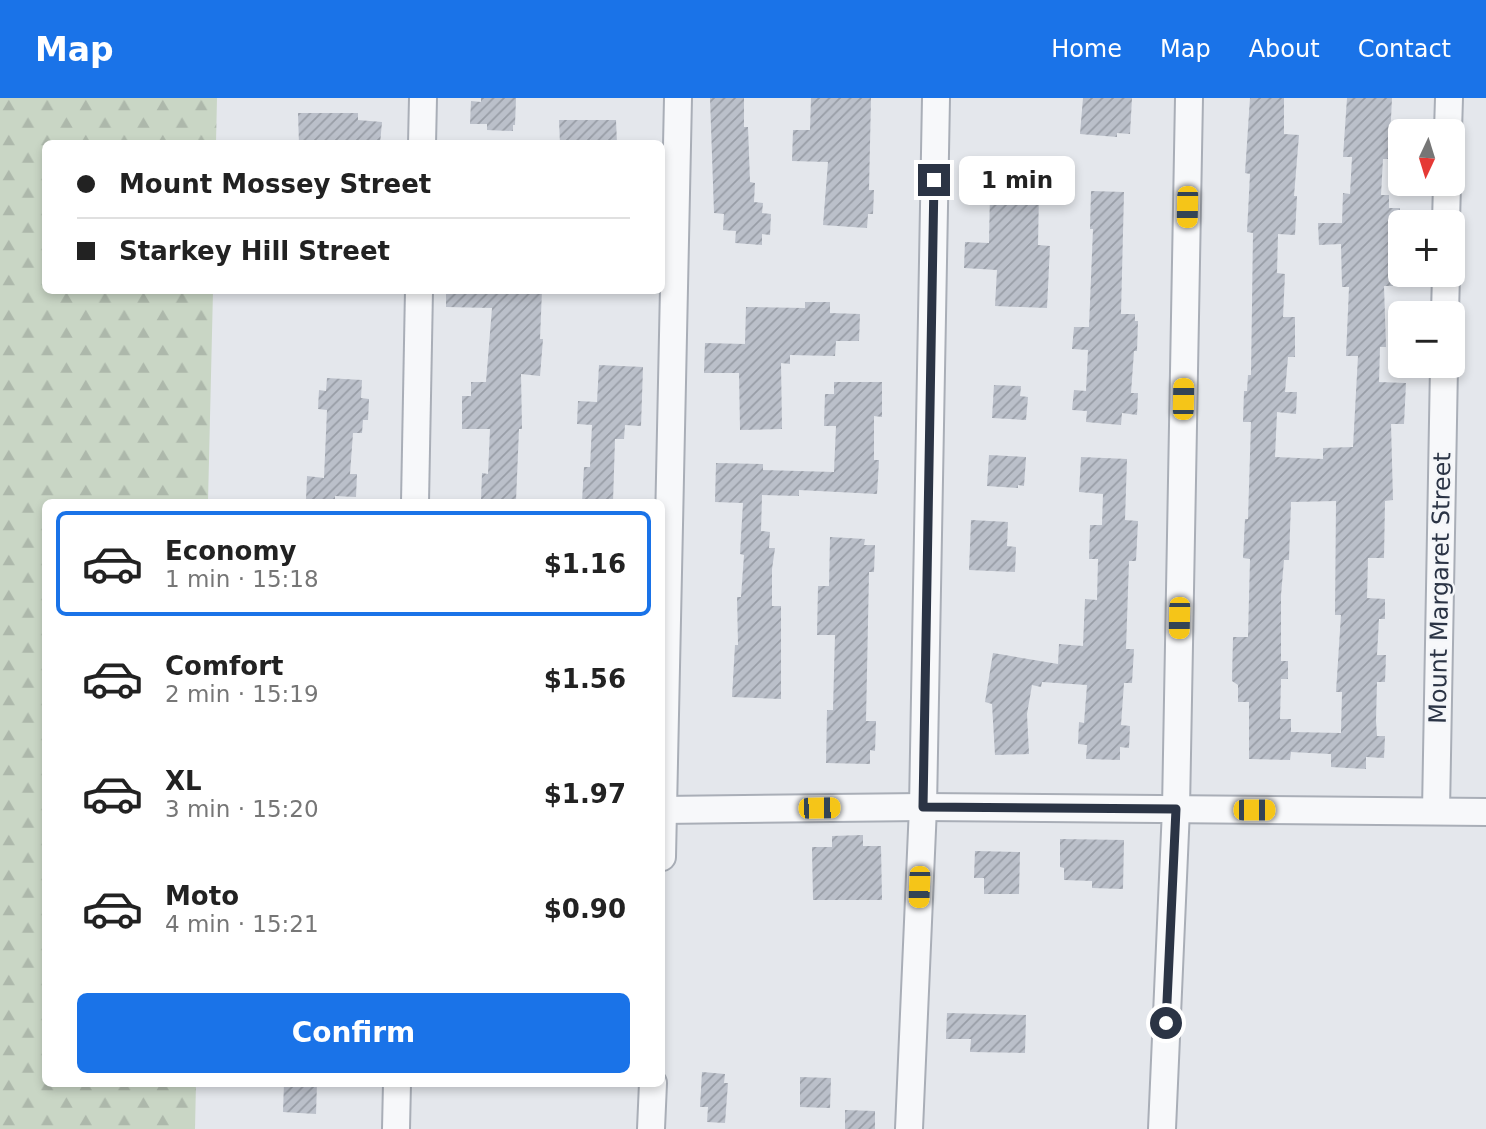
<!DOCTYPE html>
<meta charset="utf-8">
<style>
:root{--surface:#fff;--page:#f2f2f2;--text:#222;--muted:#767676;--line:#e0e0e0;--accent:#1a73e8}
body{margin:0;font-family:"DejaVu Sans",sans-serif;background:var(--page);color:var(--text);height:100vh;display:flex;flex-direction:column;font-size:26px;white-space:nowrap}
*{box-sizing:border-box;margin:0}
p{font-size:23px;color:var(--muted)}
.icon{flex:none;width:38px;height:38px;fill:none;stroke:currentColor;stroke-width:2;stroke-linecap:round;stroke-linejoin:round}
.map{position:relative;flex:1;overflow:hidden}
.details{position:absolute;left:42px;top:401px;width:623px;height:588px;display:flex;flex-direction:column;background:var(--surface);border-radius:10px;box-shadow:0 4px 10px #0003}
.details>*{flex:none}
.guide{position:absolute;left:42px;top:42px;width:623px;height:154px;border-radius:10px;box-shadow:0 4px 10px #0003;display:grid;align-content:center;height:154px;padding:0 35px;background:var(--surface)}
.needle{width:46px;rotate:184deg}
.buttons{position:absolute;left:1388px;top:21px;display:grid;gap:14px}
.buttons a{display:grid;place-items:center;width:77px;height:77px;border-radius:10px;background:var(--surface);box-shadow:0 4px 10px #0003;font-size:35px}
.end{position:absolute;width:32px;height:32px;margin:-16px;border:9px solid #2b3445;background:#fff;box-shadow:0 0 0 4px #fff}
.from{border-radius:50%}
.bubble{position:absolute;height:49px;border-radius:10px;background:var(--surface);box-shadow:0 4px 10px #0003;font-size:23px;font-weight:700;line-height:49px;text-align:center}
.car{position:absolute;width:21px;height:42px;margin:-21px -10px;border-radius:9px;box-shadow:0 0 5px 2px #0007;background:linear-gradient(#f5c518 24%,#345 0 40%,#f5c518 0 76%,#345 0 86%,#f5c518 0)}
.guide b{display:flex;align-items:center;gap:24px;height:66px;font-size:26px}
.guide b+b{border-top:2px solid var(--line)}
.guide i{width:18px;height:18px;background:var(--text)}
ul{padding:12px 0 0;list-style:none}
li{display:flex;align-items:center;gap:21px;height:105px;margin:0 14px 10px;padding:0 21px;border:4px solid transparent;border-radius:10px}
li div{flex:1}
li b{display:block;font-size:26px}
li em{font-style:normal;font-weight:700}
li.on{border-color:var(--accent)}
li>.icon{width:63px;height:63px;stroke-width:1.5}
.button{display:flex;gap:14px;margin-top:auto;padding:14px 35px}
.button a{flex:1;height:80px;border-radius:10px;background:var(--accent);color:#fff;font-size:28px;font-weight:700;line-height:80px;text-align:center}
header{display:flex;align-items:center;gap:42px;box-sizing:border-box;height:98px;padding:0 35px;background:var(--accent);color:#fff}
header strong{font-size:33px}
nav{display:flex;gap:38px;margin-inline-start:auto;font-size:24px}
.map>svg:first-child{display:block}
</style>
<header>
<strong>Map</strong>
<nav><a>Home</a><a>Map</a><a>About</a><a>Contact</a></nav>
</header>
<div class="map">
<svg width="1486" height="1031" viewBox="0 0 1486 1031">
<defs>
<pattern id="forest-firs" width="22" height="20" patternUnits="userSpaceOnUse" patternTransform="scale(1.75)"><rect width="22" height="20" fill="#c9d6c5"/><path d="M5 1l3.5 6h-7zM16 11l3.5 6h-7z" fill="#adb8ab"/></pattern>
<pattern id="building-hatch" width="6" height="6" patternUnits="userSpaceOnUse" patternTransform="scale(1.75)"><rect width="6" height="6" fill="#bbc0ca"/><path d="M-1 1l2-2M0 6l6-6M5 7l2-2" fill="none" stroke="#989da6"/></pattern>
</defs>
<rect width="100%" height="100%" fill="#e4e7ec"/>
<polygon fill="url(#forest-firs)" points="0,0 217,0 216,45 46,46 46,192 213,193 208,404 46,404 46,985 196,985 195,1031 0,1031"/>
<g fill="url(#building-hatch)" fill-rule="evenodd">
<polygon points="481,0 516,0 515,27 513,27 513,33 487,32 487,26 470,26 471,3 481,4"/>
<polygon points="710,0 744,0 744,29 748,29 750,84 755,85 754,104 763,105 762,115 771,116 770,137 762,136 762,147 735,145 736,133 723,132 724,116 714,115"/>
<polygon points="811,0 871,0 869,92 874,92 873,116 868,116 867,130 823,127 828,64 792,63 793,32 810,32"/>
<polygon points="1083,0 1132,0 1130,36 1117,35 1117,39 1080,36"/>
<path d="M1250,0h34v36l15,1 -5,61h3l-2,39 -17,-1 -1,39 8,1 -2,43h12v40h-7l-3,35h12l-1,22 -19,-2 -2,45 48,2v-11l30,-1 5,-91h-12l3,-69h-7l-1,-43 -22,1 -1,-22h24l1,-30 7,1 2,-37h-9l4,-59h45l-3,61h-6l-2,36h8v13h11v27l-7,-1v52h-9l2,61h-6l-1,35 27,1 -2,41h-13l2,76 -8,1 -1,57h-16l-1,40 18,1v20h-6l-2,36h9l-1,27h-8l-1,39 1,15h8l-1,22 -18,-1v12l-35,-2v-13l-40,-2 -1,8 -41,-1v-57h-11v-17l-6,-4 1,-44h15l2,-78 -7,-1 2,-39h3l3,-97h-8l1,-31h3l1,-16h3l2,-142 -6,-1 3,-58 -5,-1zM1336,403l-1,114h6l-5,77h6l-1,41 -50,-1v-13h-11l1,-40h7v-18h-7v-66l3,-35h5l2,-58z"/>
<polygon points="298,15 358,15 358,22 382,24 380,46 299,46"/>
<polygon points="559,22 616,22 617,46 560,46"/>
<polygon points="990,92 1039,93 1038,147 1050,148 1047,210 995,208 997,172 964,170 965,144 989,145"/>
<polygon points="1091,93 1124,94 1121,216 1135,216 1135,223 1138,223 1137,253 1134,253 1131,295 1138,295 1137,317 1122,315 1121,327 1086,324 1087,313 1072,312 1074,292 1086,293 1088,252 1072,251 1074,229 1089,229 1093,131 1090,131"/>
<polygon points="446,192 542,192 540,241 543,241 540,278 521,276 522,331 519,331 516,403 481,402 482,375 488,376 490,331 462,331 462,298 471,298 471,284 486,284 492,210 446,209"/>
<polygon points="805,204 830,204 830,215 860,216 859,243 836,243 835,258 790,257 790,266 781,265 782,331 740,332 739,275 704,275 705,245 745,246 746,209 805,210"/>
<polygon points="599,267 643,269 641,328 625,327 624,341 615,341 613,404 582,404 584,369 590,369 592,327 577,326 578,303 597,304"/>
<polygon points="327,280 362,282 361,300 369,301 368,322 363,322 362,335 353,335 350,376 357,376 356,399 335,398 335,403 306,402 307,378 324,380 327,312 318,311 319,292 326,293"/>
<polygon points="834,284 882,284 882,319 874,318 874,362 879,362 877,396 799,392 799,398 762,397 761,433 770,434 769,450 775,450 772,471 772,508 781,508 781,601 732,599 735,547 738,547 737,499 741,499 744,457 740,456 743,405 715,404 716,365 763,366 763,372 834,374 836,328 824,328 825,296 834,296"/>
<polygon points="994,287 1021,288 1020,298 1028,299 1026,322 992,320"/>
<polygon points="989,357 1026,359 1024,388 1018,387 1018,390 987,388"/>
<polygon points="1081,359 1127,361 1125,422 1138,423 1136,463 1129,463 1126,551 1134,551 1132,585 1124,585 1121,627 1130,628 1129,650 1120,649 1120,662 1086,661 1087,647 1078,646 1079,624 1084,625 1087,587 1042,584 1041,589 1032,587 1027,616 1029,656 995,657 992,606 985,604 993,555 1058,566 1059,546 1083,548 1085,501 1097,502 1098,461 1089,461 1090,427 1102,427 1103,396 1079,394"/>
<polygon points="971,422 1008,424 1007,448 1016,449 1015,474 969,472"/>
<polygon points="830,439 865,441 864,447 875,447 874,474 869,474 866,623 876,623 875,653 870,652 870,666 826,665 827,612 833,612 835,537 817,537 818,488 829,488"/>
<polygon points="863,737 863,748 881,748 882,802 813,802 812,749 832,749 832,738"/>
<polygon points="1060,741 1124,742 1123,791 1092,790 1092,783 1064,782 1064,770 1060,769"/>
<polygon points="975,753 1020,754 1019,796 984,796 984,780 974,780"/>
<polygon points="947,915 1026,917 1025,955 970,954 971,941 946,941"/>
<polygon points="702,974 725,976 724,985 728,985 725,1025 707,1024 708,1009 700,1009"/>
<polygon points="800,979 831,980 830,1010 800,1009"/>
<polygon points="284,985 317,985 316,1016 283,1014"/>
<polygon points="845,1012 875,1013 875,1031 845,1031"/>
</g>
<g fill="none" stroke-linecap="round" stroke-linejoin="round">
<defs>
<g id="street">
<polyline points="1448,33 1449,0"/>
<polyline points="422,46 423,0"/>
<polyline points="1446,124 1447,86"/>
<polyline points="1445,215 1446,177"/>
<polyline points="415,404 419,192"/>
<polyline points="662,712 923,709 1486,714"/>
<polyline points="1436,713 1444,268"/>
<polyline points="662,759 678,0"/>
<polyline points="396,1031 397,985"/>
<polyline points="651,1031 653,985"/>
<polyline points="909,1031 923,709 936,0"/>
<polyline points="1162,1031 1176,711 1189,0"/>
</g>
</defs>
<use href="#street" stroke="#a9aeb7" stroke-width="30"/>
<use href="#street" stroke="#f7f8fa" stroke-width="26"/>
</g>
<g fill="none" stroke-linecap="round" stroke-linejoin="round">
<polyline stroke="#2b3445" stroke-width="9" points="934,82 923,709 1176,711 1166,925"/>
</g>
<g text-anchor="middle" stroke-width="5" stroke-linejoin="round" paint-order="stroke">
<g font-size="24" fill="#2b3445" stroke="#f4f6f9">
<text transform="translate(1440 490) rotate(-89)" y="8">Mount Margaret Street</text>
</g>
</g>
</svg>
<div class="buttons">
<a><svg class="needle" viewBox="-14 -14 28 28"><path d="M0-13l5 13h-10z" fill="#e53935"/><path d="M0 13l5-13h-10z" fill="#767676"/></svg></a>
<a>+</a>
<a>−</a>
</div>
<i class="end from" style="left:1166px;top:925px"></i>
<i class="end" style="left:934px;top:82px"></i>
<div class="bubble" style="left:959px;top:58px;width:116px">1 min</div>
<i class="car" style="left:1187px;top:109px;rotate:181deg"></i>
<i class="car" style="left:1183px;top:301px;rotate:1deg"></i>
<i class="car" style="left:1179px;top:520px;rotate:181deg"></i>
<i class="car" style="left:819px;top:710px;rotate:89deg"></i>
<i class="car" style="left:1254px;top:712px;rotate:90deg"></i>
<i class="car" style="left:919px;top:789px;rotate:182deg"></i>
<div class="guide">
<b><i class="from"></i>Mount Mossey Street</b>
<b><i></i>Starkey Hill Street</b>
</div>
<section class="details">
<ul>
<li class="on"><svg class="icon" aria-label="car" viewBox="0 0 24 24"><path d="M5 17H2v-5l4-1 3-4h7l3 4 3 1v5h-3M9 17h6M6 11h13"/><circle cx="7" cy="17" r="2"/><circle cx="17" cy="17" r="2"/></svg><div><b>Economy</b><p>1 min · 15:18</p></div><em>$1.16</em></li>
<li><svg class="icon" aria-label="car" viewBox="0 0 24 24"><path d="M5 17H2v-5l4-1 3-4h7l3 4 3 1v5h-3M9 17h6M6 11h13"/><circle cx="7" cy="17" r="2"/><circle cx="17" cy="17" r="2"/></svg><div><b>Comfort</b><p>2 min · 15:19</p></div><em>$1.56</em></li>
<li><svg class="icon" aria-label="car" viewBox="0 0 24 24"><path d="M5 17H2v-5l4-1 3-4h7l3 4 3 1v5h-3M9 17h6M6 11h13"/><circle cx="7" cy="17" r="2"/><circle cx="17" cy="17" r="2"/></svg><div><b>XL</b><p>3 min · 15:20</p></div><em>$1.97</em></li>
<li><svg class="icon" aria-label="car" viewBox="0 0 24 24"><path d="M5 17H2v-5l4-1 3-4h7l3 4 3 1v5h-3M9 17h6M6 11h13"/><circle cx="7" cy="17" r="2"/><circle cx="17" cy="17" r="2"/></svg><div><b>Moto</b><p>4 min · 15:21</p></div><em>$0.90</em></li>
</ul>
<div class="button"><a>Confirm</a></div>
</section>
</div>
